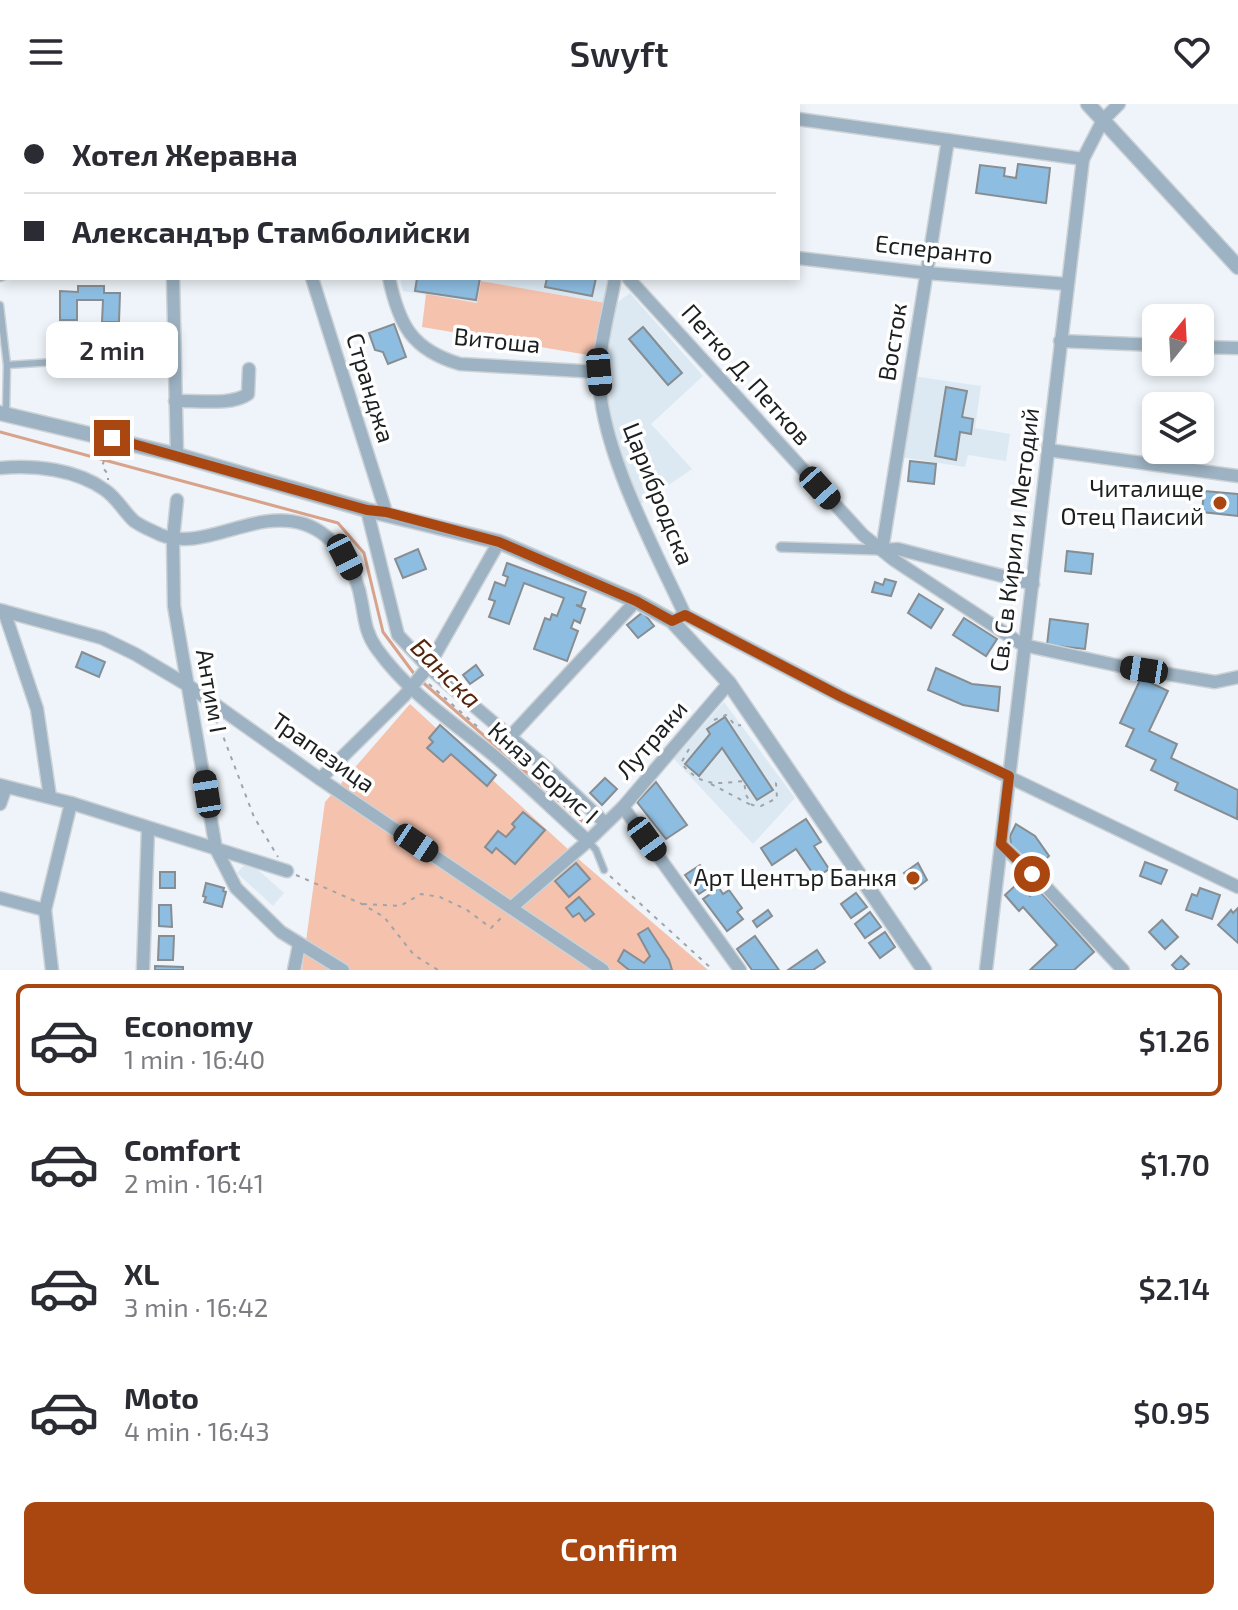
<!DOCTYPE html>
<meta charset="utf-8">
<style>
:root{--surface:#fff;--page:#f2f2f3;--text:#2b2b33;--muted:#7c7c81;--line:#e1e1e2;--accent:#aa4710}
body{margin:0;font-family:"Exo 2",sans-serif;background:var(--page);color:var(--text);height:100vh;display:flex;flex-direction:column;font-size:30px;white-space:nowrap}
*{box-sizing:border-box;margin:0}
p{font-size:26px;color:var(--muted)}
.icon{flex:none;width:44px;height:44px;fill:none;stroke:currentColor;stroke-width:2;stroke-linecap:round;stroke-linejoin:round}
.map{position:relative;height:866px;overflow:hidden}
.details{display:flex;flex-direction:column;background:var(--surface);flex:1}
.details>*{flex:none}
.banner{position:absolute;left:0px;top:0px;width:800px;height:176px;box-shadow:0 4px 12px #0003;display:grid;align-content:center;height:176px;padding:0 24px;background:var(--surface)}
.needle{width:52px;rotate:18deg}
.tools{position:absolute;left:1142px;top:200px;display:grid;gap:16px}
.tools a{display:grid;place-items:center;width:72px;height:72px;border-radius:12px;background:var(--surface);box-shadow:0 4px 12px #0003;font-size:40px}
.end{position:absolute;width:36px;height:36px;margin:-18px;border:10px solid #aa4710;background:#fff;box-shadow:0 0 0 4px #fff}
.from{border-radius:50%}
.bubble{position:absolute;height:56px;border-radius:12px;background:var(--surface);box-shadow:0 4px 12px #0003;font-size:26px;font-weight:600;line-height:56px;text-align:center}
.car{position:absolute;width:24px;height:48px;margin:-24px -12px;border-radius:10px;box-shadow:0 0 6px 2px #0007;background:linear-gradient(#222 24%,#8ab4d8 0 40%,#222 0 76%,#8ab4d8 0 86%,#222 0)}
.banner b{display:flex;align-items:center;gap:28px;height:76px;font-size:30px}
.banner b+b{border-top:2px solid var(--line)}
.banner i{width:20px;height:20px;background:var(--text)}
ul{padding:14px 0 0;list-style:none}
li{display:flex;align-items:center;gap:24px;height:112px;margin:0 16px 12px;padding:0 8px;border:4px solid transparent;border-radius:12px}
li div{flex:1}
li b{display:block;font-size:30px}
li em{font-style:normal;font-weight:600}
li.active{border-color:var(--accent)}
li>.icon{width:72px;height:72px;stroke-width:1.5}
.action{display:flex;gap:16px;margin-top:auto;padding:16px 24px}
.action a{flex:1;height:92px;border-radius:12px;background:var(--accent);color:#fff;font-size:32px;font-weight:600;line-height:92px;text-align:center}
header{display:flex;justify-content:space-between;align-items:center;height:104px;padding:0 24px;background:var(--surface);font-size:36px;font-weight:600}
.map>svg:first-child{display:block}
</style>
<header><svg class="icon" aria-label="menu" viewBox="0 0 24 24"><path d="M4 6h16M4 12h16M4 18h16"/></svg>Swyft<svg class="icon" aria-label="heart" viewBox="0 0 24 24"><path d="M12 20l-8-8c-3-5 5-10 8-4 3-6 11-1 8 4z"/></svg></header>
<div class="map">
<svg width="1238" height="866" viewBox="0 0 1238 866">
<rect width="100%" height="100%" fill="#eef4f9"/>
<g fill="#dce9f3">
<polygon points="400,174 610,174 606,199 481,177 478,199 403,187"/>
<polygon points="630,189 703,272 651,320 692,365 638,402 606,316 605,283 614,201"/>
<polygon points="913,272 981,282 975,324 1010,330 1006,357 968,351 965,363 900,353"/>
<polygon points="724,598 795,694 753,740 674,655"/>
<polygon points="248,757 284,789 273,802 237,769"/>
</g>
<g fill="#f4c2ad" fill-rule="evenodd">
<polygon points="481,177 606,199 600,253 422,223 426,190 477,199"/>
<path d="M410,600l173,159 125,107h-36l-3,-10 -21,-32 -10,7 12,21 -6,7 -20,-13 -6,11 11,9h-327l23,-168zM576,759l13,16 -20,18 -14,-16z"/>
</g>
<g fill="none" stroke-linecap="round" stroke-linejoin="round">
<g stroke="#d8a28b" stroke-width="3">
<polyline points="0,328 338,419 364,449 383,528 415,571"/>
<polyline points="420,576 588,722"/>
</g>
</g>
<g fill="#8dbde1" stroke="#878d91" stroke-width="2">
<polygon points="430,0 582,0 591,1 430,2"/>
<polygon points="1018,60 1050,64 1046,99 976,89 980,61 1005,64 1004,72 1016,74"/>
<polygon points="417,174 480,174 476,196 415,187"/>
<polygon points="547,174 596,174 592,192 545,183"/>
<polygon points="78,182 104,182 104,189 120,189 119,218 102,218 103,196 77,196 77,216 60,216 60,187 78,188"/>
<polygon points="394,220 406,253 388,260 383,248 375,246 369,229"/>
<polygon points="643,223 682,269 668,281 629,235"/>
<polygon points="946,283 967,287 962,313 973,315 971,330 960,328 956,356 935,352"/>
<polygon points="910,357 936,360 934,380 908,377"/>
<polygon points="1204,387 1238,390 1238,412 1202,408"/>
<polygon points="418,445 426,465 403,474 395,455"/>
<polygon points="1067,447 1093,450 1091,470 1065,467"/>
<polygon points="507,459 586,488 581,502 576,501 585,505 580,519 574,516 571,524 578,527 567,557 534,545 545,514 550,516 552,510 557,512 564,494 524,479 509,520 489,513 495,497 489,495 495,478 505,482 508,473 503,471"/>
<polygon points="885,475 896,478 891,492 872,488 875,478 883,481"/>
<polygon points="919,490 943,505 931,524 908,509"/>
<polygon points="643,508 654,522 638,534 627,521"/>
<polygon points="964,514 997,535 986,552 953,531"/>
<polygon points="1050,515 1088,520 1085,545 1047,541"/>
<polygon points="82,548 105,558 99,573 76,563"/>
<polygon points="476,561 483,571 470,580 463,571"/>
<polygon points="936,564 972,580 1000,583 998,607 963,601 928,586"/>
<polygon points="1141,574 1168,587 1149,627 1177,640 1171,654 1238,686 1237,715 1175,686 1178,679 1151,666 1156,656 1126,642 1134,625 1120,619"/>
<polygon points="725,613 773,686 757,696 722,644 699,672 685,660 710,630 707,625"/>
<polygon points="440,621 496,671 487,682 451,650 443,658 427,644 433,638 429,634"/>
<polygon points="605,674 617,685 602,701 590,689"/>
<polygon points="656,678 687,721 666,735 637,698"/>
<polygon points="523,708 545,726 515,760 496,744 492,749 485,743 498,727 506,733 515,723 512,720"/>
<polygon points="806,715 821,738 814,742 829,765 816,774 796,745 772,761 761,744"/>
<polygon points="1016,720 1035,732 1049,752 1035,766 1011,741 1010,732"/>
<polygon points="1145,758 1167,766 1161,780 1140,772"/>
<polygon points="576,759 590,775 569,793 555,777"/>
<polygon points="918,759 927,776 915,785 904,769"/>
<polygon points="700,761 714,780 699,790 685,771"/>
<rect x="160" y="768" width="15" height="16"/>
<polygon points="206,779 224,784 223,787 226,788 222,803 204,798 206,793 203,792"/>
<polygon points="1018,779 1030,792 1038,785 1094,848 1074,866 1030,866 1057,841 1023,803 1019,807 1005,791"/>
<polygon points="719,784 723,790 729,786 742,804 737,808 743,815 727,827 703,795"/>
<polygon points="1200,784 1220,791 1212,815 1186,806 1192,790 1197,792"/>
<polygon points="856,789 867,803 851,814 841,800"/>
<polygon points="579,793 594,810 585,817 579,809 573,813 566,804"/>
<polygon points="159,801 171,801 172,823 159,822"/>
<polygon points="1238,804 1238,839 1218,821 1231,806 1233,809"/>
<polygon points="768,806 772,812 757,823 753,817"/>
<polygon points="870,808 881,823 865,834 855,820"/>
<polygon points="1162,816 1178,833 1165,845 1149,828"/>
<polygon points="648,824 669,856 672,866 629,866 618,857 624,846 644,859 650,852 638,830"/>
<polygon points="885,828 895,843 880,854 869,839"/>
<polygon points="159,832 174,832 173,856 158,856"/>
<polygon points="755,832 779,866 752,866 737,845"/>
<polygon points="817,846 825,858 813,866 788,866"/>
<polygon points="1181,852 1189,860 1182,866 1177,866 1172,861"/>
<polygon points="155,862 183,863 183,866 155,866"/>
</g>
<g fill="none" stroke-linecap="round" stroke-linejoin="round">
<defs>
<g id="service">
<polyline points="0,201 7,261 6,309"/>
<polyline points="7,261 85,256"/>
<polyline points="589,738 596,746 604,766"/>
</g>
<polyline id="pedestrian" points="781,443 881,446"/>
<g id="minor">
<polyline points="145,0 145,2"/>
<polyline points="270,0 270,2"/>
<polyline points="351,0 352,2"/>
<polyline points="683,0 699,2"/>
<polyline points="219,2 225,0"/>
<polyline points="634,2 634,0"/>
<polyline points="740,2 741,0"/>
<polyline points="798,15 1083,55"/>
<polyline points="0,27 2,38"/>
<polyline points="0,62 2,62"/>
<polyline points="798,154 926,169 1067,180"/>
<polyline points="0,171 2,170"/>
<polyline points="173,174 177,351"/>
<polyline points="312,174 386,408"/>
<path d="M389,174c10,47 23,72 71,86l139,8"/>
<path d="M615,174c-5,30 -16,67 -16,96 0,73 55,174 86,241l-5,2"/>
<polyline points="628,174 863,431 894,456 1023,541 1120,562 1215,578 1238,573"/>
<polyline points="1060,237 1156,241"/>
<polyline points="1200,243 1238,244"/>
<path d="M175,297c21,-1 56,5 73,-7l1,-25"/>
<polyline points="1048,346 1238,372"/>
<path d="M0,364c35,-3 76,1 105,22 12,8 19,22 29,31 8,6 19,10 27,14 44,17 93,-27 143,-11 33,11 53,47 58,80 3,17 4,30 15,45 32,45 79,75 121,110 31,27 60,55 90,82"/>
<polyline points="177,396 173,435 174,502 216,745 236,784 281,828 343,866"/>
<polyline points="367,406 398,531 428,563 548,665 605,719"/>
<polyline points="882,446 948,36"/>
<polyline points="882,446 898,445 1033,480"/>
<polyline points="0,506 102,534 135,550 189,582 320,675 603,866"/>
<polyline points="4,507 37,605 50,693"/>
<polyline points="685,511 840,592 1238,783"/>
<polyline points="510,633 636,497"/>
<polyline points="320,675 404,592 428,563 499,438"/>
<polyline points="0,681 71,699 287,767"/>
<polyline points="0,700 6,683"/>
<polyline points="623,703 740,866"/>
<polyline points="1001,740 1048,785 1123,866"/>
<polyline points="0,794 45,806"/>
<polyline points="512,803 588,737 623,703 729,579"/>
<polyline points="52,866 45,806 71,699"/>
<polyline points="143,866 148,725"/>
<polyline points="294,866 299,841"/>
<polyline points="986,866 1083,55 1103,16 1119,0"/>
</g>
<g id="tertiary">
<polyline points="1088,0 1238,163"/>
<polyline points="0,309 177,351 367,406 499,438 636,497 672,517 729,579 924,866"/>
</g>
</defs>
<use href="#service" stroke="#ccd2d6" stroke-width="9"/>
<use href="#pedestrian" stroke="#ccd2d6" stroke-width="12"/>
<use href="#minor" stroke="#ccd2d6" stroke-width="15"/>
<use href="#tertiary" stroke="#ccd2d6" stroke-width="17"/>
<g stroke="#a0a4a8" stroke-width="2" stroke-dasharray="4 6" stroke-linecap="butt">
<polyline points="107,347 102,363 108,370 108,376"/>
<polyline points="429,580 479,624"/>
<polyline points="205,613 218,619 254,713 278,753"/>
<polyline points="714,616 726,611 736,622 741,621"/>
<path d="M689,645l-8,14c21,24 33,21 63,18l2,14 6,10 9,1 16,-8 -1,-15 5,-4"/>
<polyline points="711,680 751,701"/>
<polyline points="579,713 590,722"/>
<polyline points="296,771 362,800 384,813 414,851 438,866"/>
<polyline points="610,772 713,866"/>
<polyline points="363,800 400,802 421,790 440,793 467,806 491,824 504,811"/>
</g>
<use href="#service" stroke="#9db2c2" stroke-width="6"/>
<use href="#pedestrian" stroke="#9db2c2" stroke-width="9"/>
<use href="#minor" stroke="#9db2c2" stroke-width="12"/>
<use href="#tertiary" stroke="#9db2c2" stroke-width="14"/>
</g>
<g fill="none" stroke-linecap="round" stroke-linejoin="round">
<polyline stroke="#aa4710" stroke-width="10" points="112,334 367,406 386,408 499,438 636,497 672,517 685,511 840,592 1009,672 1001,740 1032,770"/>
</g>
<g fill="#aa4710" stroke="#fff" stroke-width="3">
<circle cx="1220" cy="399" r="8"/>
<circle cx="913" cy="774" r="8"/>
</g>
<g text-anchor="middle" stroke-width="7" stroke-linejoin="round" paint-order="stroke">
<g font-size="24" fill="#1c1f20" stroke="#fff">
<text transform="translate(934 146) rotate(6)" y="8">Есперанто</text>
<text transform="translate(497 237) rotate(6)" y="8">Витоша</text>
<text transform="translate(893 238) rotate(-81)" y="8">Восток</text>
<text transform="translate(746 271) rotate(48)" y="8">Петко Д. Петков</text>
<text transform="translate(370 284) rotate(73)" y="8">Странджа</text>
<text transform="translate(658 390) rotate(68)" y="8">Царибродска</text>
<text transform="translate(1015 436) rotate(-83)" y="8">Св. Св Кирил и Методий</text>
<text transform="translate(211 587) rotate(80)" y="8">Антим I</text>
<text transform="translate(652 636) rotate(-49)" y="8">Лутраки</text>
<text transform="translate(323 649) rotate(35)" y="8">Трапезица</text>
<text transform="translate(543 669) rotate(42)" y="8">Княз Борис I</text>
</g>
<g font-size="24" fill="#1c1f20" stroke="#fff" text-anchor="end">
<text x="1204" y="393">Читалище<tspan x="1204" dy="28">Отец Паисий</tspan></text>
<text x="897" y="782">Арт Център Банкя</text>
</g>
<g font-size="26" font-style="italic" fill="#55230b" stroke="#fff">
<text transform="translate(446 569) rotate(45)" y="9">Банска</text>
</g>
</g>
</svg>
<div class="tools">
<a><svg class="needle" viewBox="-14 -14 28 28"><path d="M0-13l5 13h-10z" fill="#e53935"/><path d="M0 13l5-13h-10z" fill="#7c7c81"/></svg></a>
<a><svg class="icon" aria-label="layers" viewBox="0 0 24 24"><path d="M12 4l9 5-9 5-9-5zM3 14l9 5 9-5"/></svg></a>
</div>
<i class="end from" style="left:1032px;top:770px"></i>
<i class="end" style="left:112px;top:334px"></i>
<div class="bubble" style="left:46px;top:218px;width:132px">2 min</div>
<i class="car" style="left:599px;top:268px;rotate:175deg"></i>
<i class="car" style="left:820px;top:384px;rotate:138deg"></i>
<i class="car" style="left:345px;top:453px;rotate:153deg"></i>
<i class="car" style="left:1144px;top:566px;rotate:279deg"></i>
<i class="car" style="left:207px;top:690px;rotate:351deg"></i>
<i class="car" style="left:647px;top:735px;rotate:144deg"></i>
<i class="car" style="left:416px;top:739px;rotate:124deg"></i>
<div class="banner">
<b><i class="from"></i>Хотел Жеравна</b>
<b><i></i>Александър Стамболийски</b>
</div>
</div>
<section class="details">
<ul>
<li class="active"><svg class="icon" aria-label="car" viewBox="0 0 24 24"><path d="M5 17H2v-5l4-1 3-4h7l3 4 3 1v5h-3M9 17h6M6 11h13"/><circle cx="7" cy="17" r="2"/><circle cx="17" cy="17" r="2"/></svg><div><b>Economy</b><p>1 min · 16:40</p></div><em>$1.26</em></li>
<li><svg class="icon" aria-label="car" viewBox="0 0 24 24"><path d="M5 17H2v-5l4-1 3-4h7l3 4 3 1v5h-3M9 17h6M6 11h13"/><circle cx="7" cy="17" r="2"/><circle cx="17" cy="17" r="2"/></svg><div><b>Comfort</b><p>2 min · 16:41</p></div><em>$1.70</em></li>
<li><svg class="icon" aria-label="car" viewBox="0 0 24 24"><path d="M5 17H2v-5l4-1 3-4h7l3 4 3 1v5h-3M9 17h6M6 11h13"/><circle cx="7" cy="17" r="2"/><circle cx="17" cy="17" r="2"/></svg><div><b>XL</b><p>3 min · 16:42</p></div><em>$2.14</em></li>
<li><svg class="icon" aria-label="car" viewBox="0 0 24 24"><path d="M5 17H2v-5l4-1 3-4h7l3 4 3 1v5h-3M9 17h6M6 11h13"/><circle cx="7" cy="17" r="2"/><circle cx="17" cy="17" r="2"/></svg><div><b>Moto</b><p>4 min · 16:43</p></div><em>$0.95</em></li>
</ul>
<div class="action"><a>Confirm</a></div>
</section>
